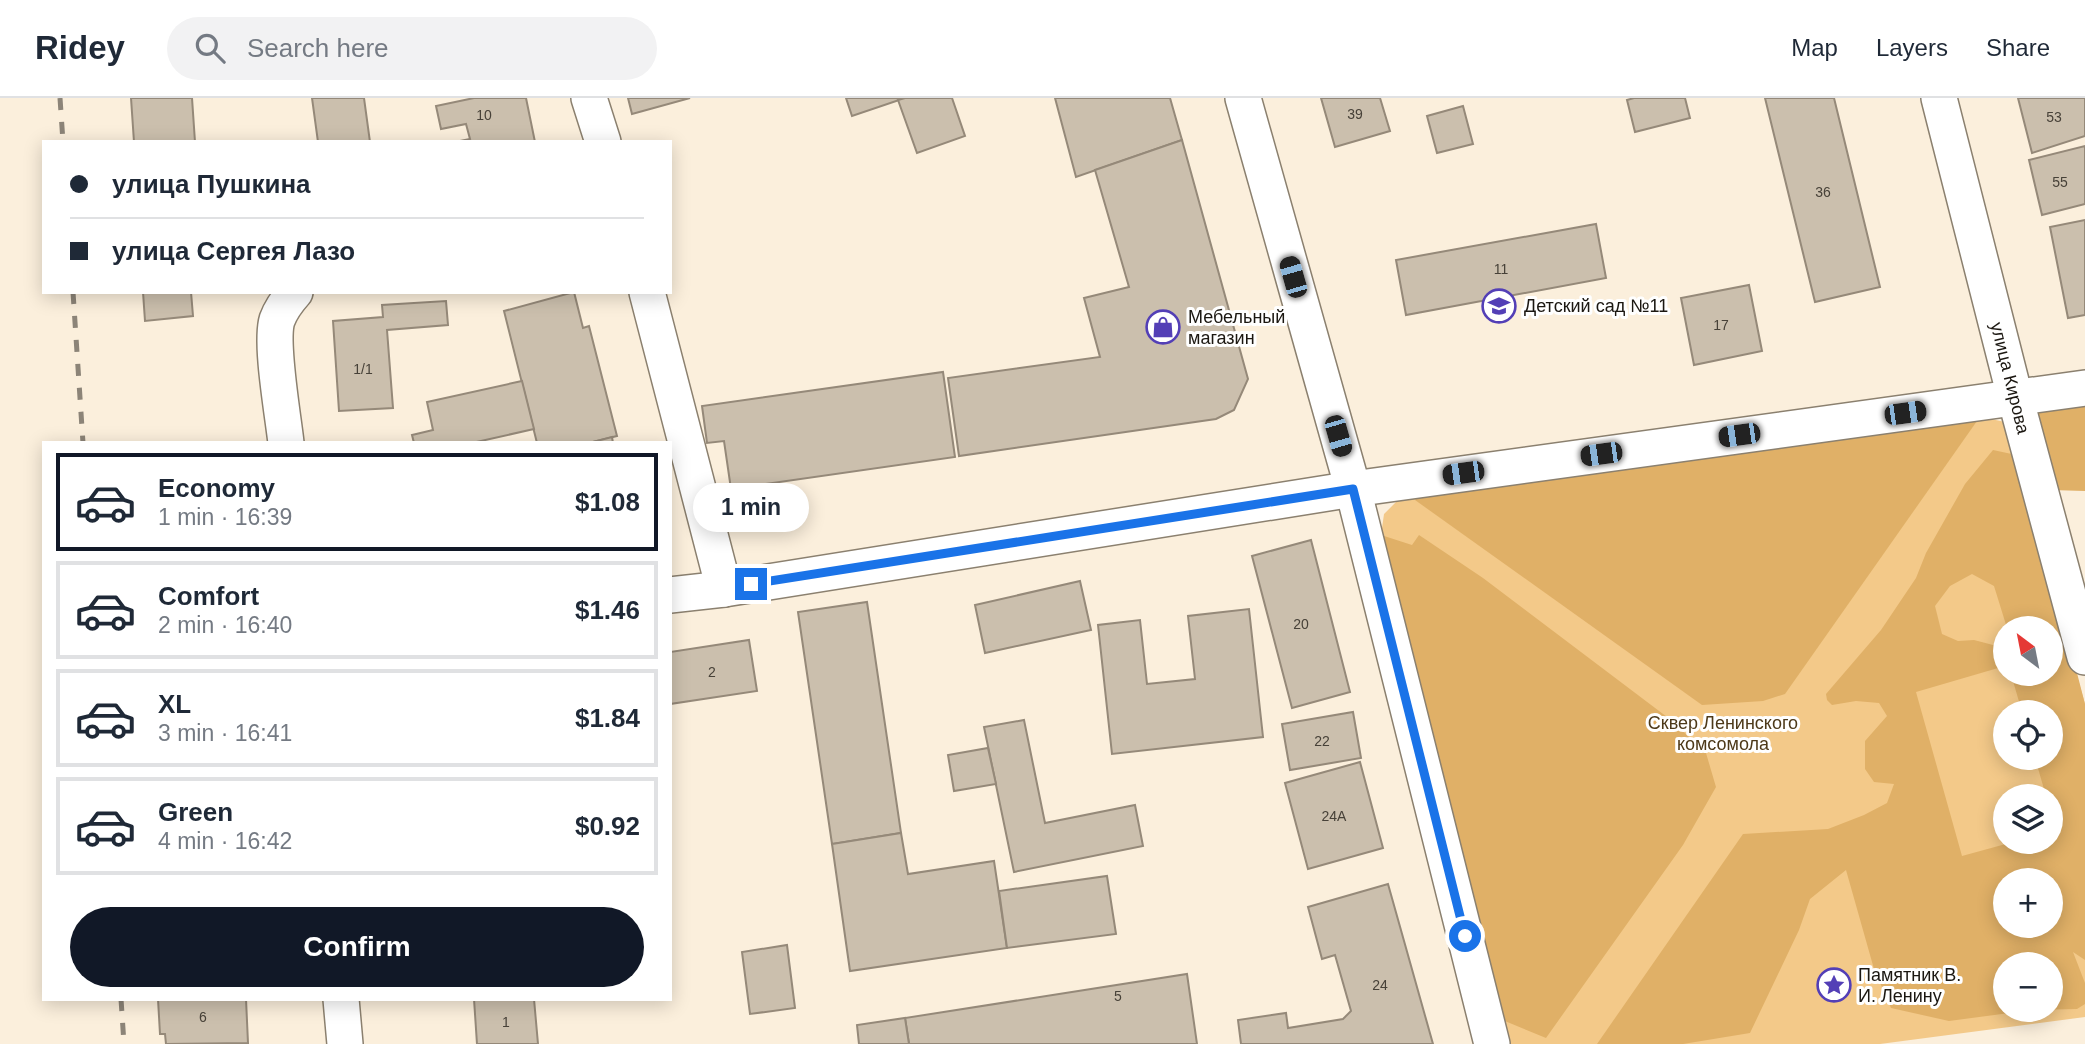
<!DOCTYPE html>
<meta charset="utf-8">
<style>
:root{--surface:#fff;--page:#f2f2f3;--text:#1f2937;--muted:#747a83;--line:#e0e1e3;--accent:#111827}
body{margin:0;font-family:Arial,sans-serif;background:var(--page);color:var(--text);height:100vh;display:flex;flex-direction:column;font-size:26px;white-space:nowrap}
*{box-sizing:border-box;margin:0}
p{font-size:23px;color:var(--muted)}
.icon{flex:none;width:38px;height:38px;fill:none;stroke:currentColor;stroke-width:2;stroke-linecap:round;stroke-linejoin:round}
.map{position:relative;flex:1;overflow:hidden}
.details{position:absolute;left:42px;top:343px;width:630px;height:560px;display:flex;flex-direction:column;background:var(--surface);border-radius:0px;box-shadow:0 4px 18px #0003}
.details>*{flex:none}
.banner{position:absolute;left:42px;top:42px;width:630px;height:154px;border-radius:0px;box-shadow:0 4px 18px #0003;display:grid;align-content:center;height:154px;padding:0 28px;background:var(--surface)}
.needle{width:46px;rotate:328deg}
.controls{position:absolute;left:1993px;top:518px;display:grid;gap:14px}
.controls a{display:grid;place-items:center;width:70px;height:70px;border-radius:50%;background:var(--surface);box-shadow:0 4px 18px #0003;font-size:35px}
.end{position:absolute;width:32px;height:32px;margin:-16px;border:9px solid #1a73e8;background:#fff;box-shadow:0 0 0 4px #fff}
.from{border-radius:50%}
.bubble{position:absolute;height:49px;border-radius:24px;background:var(--surface);box-shadow:0 4px 18px #0003;font-size:23px;font-weight:800;line-height:49px;text-align:center}
.car{position:absolute;width:21px;height:42px;margin:-21px -10px;border-radius:9px;box-shadow:0 0 5px 2px #0007;background:linear-gradient(#222 24%,#8ab4d8 0 40%,#222 0 76%,#8ab4d8 0 86%,#222 0)}
.banner b{display:flex;align-items:center;gap:24px;height:66px;font-size:26px}
.banner b+b{border-top:2px solid var(--line)}
.banner i{width:18px;height:18px;background:var(--text)}
ul{padding:12px 0 0;list-style:none}
li{display:flex;align-items:center;gap:21px;height:98px;margin:0 14px 10px;padding:0 14px;border:4px solid var(--line);border-radius:0px}
li div{flex:1}
li b{display:block;font-size:26px}
li em{font-style:normal;font-weight:800}
li.on{border-color:var(--accent)}
li>.icon{width:63px;height:63px;stroke-width:1.5}
.primary-button{display:flex;gap:14px;margin-top:auto;padding:14px 28px}
.primary-button a{flex:1;height:80px;border-radius:42px;background:var(--accent);color:#fff;font-size:28px;font-weight:800;line-height:80px;text-align:center}
header{display:flex;align-items:center;gap:42px;box-sizing:border-box;height:98px;padding:0 35px;background:var(--surface);border-bottom:2px solid var(--line)}
header strong{font-size:33px}
nav{display:flex;gap:38px;margin-inline-start:auto;font-size:24px}
.search{width:490px;height:63px;background:var(--page);display:flex;align-items:center;gap:18px;box-sizing:border-box;padding:0 24px;border-radius:38px;color:var(--muted);font-size:26px}
.map>svg:first-child{display:block}
</style>
<header>
<strong>Ridey</strong>
<div class="search"><svg class="icon" aria-label="search" viewBox="0 0 24 24"><circle cx="10" cy="10" r="6"/><path d="M15 15l6 6"/></svg>Search here</div>
<nav><a>Map</a><a>Layers</a><a>Share</a></nav>
</header>
<div class="map">
<svg width="2085" height="946" viewBox="0 0 2085 946">
<rect width="100%" height="100%" fill="#fbefdc"/>
<path fill="#f3c989" fill-rule="evenodd" d="M1968,316l37,8 80,282v313l-205,27h-372l-127,-509 3,-21 14,-14zM2006,530h45v46h-45zM2006,614h45v46h-45zM2006,698h45v46h-45zM2006,782h45v46h-45zM2006,866h45v46h-45z"/>
<g fill="#e0b067" fill-rule="evenodd">
<polygon points="2085,290 2085,393 2051,392 2029,310"/>
<polygon points="1968,316 1977,323 1785,596 1763,603 1702,607 1415,402 1426,391"/>
<path d="M1993,352l28,6 64,248v256l-12,-8 12,31v21l-8,5 -45,1 -83,11 -58,-13 -17,-39 -28,-99 -36,29 -11,31 -49,103 -67,11h-86l146,-210 85,-5 36,-14 23,-12 7,-19 -20,-2 -9,-13v-28l22,-25 -8,-13 -23,-2 -24,4 -5,-5 -1,-6 55,-64 35,-52 10,-25 39,-69zM1972,476l22,12 13,42h44v46h-40l11,38h29v46h-16l11,38h5v19l4,15 -4,1v11h-38l-51,14 -46,-164 89,-26v-33l-12,12 -19,-5 -16,1 -16,-7 -7,-28 15,-20zM2006,782h45v46h-45zM2006,866h45v46h-45z"/>
<polygon points="1381,437 1412,447 1419,437 1483,480 1671,622 1706,655 1716,689 1683,747 1546,940 1500,921"/>
</g>
<g fill="#cbbfad" stroke="#958979" stroke-width="2">
<polygon points="131,0 192,0 195,44 134,44"/>
<polygon points="312,0 364,0 370,44 318,44"/>
<polygon points="474,0 526,0 535,44 455,44 470,41 466,26 441,31 436,8"/>
<polygon points="628,0 690,0 632,16"/>
<polygon points="846,0 905,0 852,18"/>
<polygon points="905,0 952,0 965,38 917,55 898,2"/>
<polygon points="1055,0 1170,0 1182,42 1076,79"/>
<polygon points="1321,0 1380,0 1390,33 1335,49"/>
<polygon points="1634,0 1685,0 1690,20 1635,34 1627,2"/>
<polygon points="1765,0 1834,0 1880,189 1815,204"/>
<polygon points="2018,0 2085,0 2085,38 2032,55"/>
<polygon points="1463,8 1473,46 1437,55 1427,18"/>
<polygon points="1182,42 1248,281 1234,312 1216,321 959,358 948,280 1100,259 1084,200 1129,189 1095,72"/>
<polygon points="2085,48 2085,106 2042,117 2029,62"/>
<polygon points="2085,122 2085,217 2068,220 2050,129"/>
<polygon points="1596,126 1606,180 1406,217 1396,162"/>
<polygon points="1749,187 1762,253 1694,267 1681,200"/>
<polygon points="143,194 191,194 193,218 145,223"/>
<polygon points="574,194 583,230 589,228 617,338 589,345 537,345 504,213"/>
<polygon points="446,203 448,227 387,232 393,310 339,313 333,223 383,219 382,207"/>
<polygon points="943,274 955,359 731,391 724,343 707,345 702,308"/>
<polygon points="522,283 534,331 472,345 414,345 412,337 433,332 427,304"/>
<polygon points="612,339 613,345 589,345"/>
<polygon points="1311,442 1350,594 1292,610 1252,458"/>
<polygon points="1080,483 1091,532 985,555 975,507"/>
<polygon points="867,504 901,735 832,746 798,514"/>
<polygon points="1249,511 1263,639 1112,656 1098,527 1140,522 1147,586 1195,581 1188,518"/>
<polygon points="749,542 757,593 670,606 670,554"/>
<polygon points="1353,614 1361,660 1290,672 1282,626"/>
<polygon points="1024,622 1045,725 1135,707 1143,748 1014,774 984,629"/>
<polygon points="988,650 996,686 954,693 948,657"/>
<polygon points="1360,664 1383,750 1308,771 1285,685"/>
<polygon points="901,735 908,776 994,763 1007,850 850,873 832,746"/>
<polygon points="1107,778 1116,836 1007,850 999,793"/>
<polygon points="1388,786 1433,946 1241,946 1238,922 1286,915 1288,930 1343,921 1351,913 1335,857 1322,861 1308,809"/>
<polygon points="787,847 795,910 750,916 742,854"/>
<polygon points="1187,876 1197,946 909,946 905,920"/>
<polygon points="158,901 246,901 248,945 166,946 165,936 160,936"/>
<polygon points="474,901 534,901 538,946 477,946"/>
<polygon points="905,920 909,946 859,946 857,927"/>
</g>
<g fill="none" stroke-linecap="round" stroke-linejoin="round">
<defs>
<g id="street">
<polyline points="589,0 603,44"/>
<polyline points="1243,0 1353,391 1492,946"/>
<polyline points="1939,0 2015,299 2085,559"/>
<polyline points="647,194 724,491"/>
<path d="M286,345c-3,-28 -16,-100 -9,-123 4,-11 10,-19 18,-28"/>
<polyline points="670,497 724,491 1353,391 2085,290"/>
<polyline points="341,901 345,946"/>
</g>
</defs>
<use href="#street" stroke="#8b806f" stroke-width="38"/>
<use href="#street" stroke="#fff" stroke-width="35"/>
<g stroke="#8c8478" stroke-width="5" stroke-dasharray="12 12" stroke-linecap="butt">
<polyline points="60,0 63,44"/>
<polyline points="73,194 83,345"/>
<polyline points="121,901 124,946"/>
</g>
</g>
<g fill="none" stroke-linecap="round" stroke-linejoin="round">
<polyline stroke="#1a73e8" stroke-width="9" points="751,486 1353,391 1465,838"/>
</g>
<defs>
<symbol id="school-ring" viewBox="-11 -11 22 22"><circle r="9.5" fill="#fff" stroke="#533fb6" stroke-width="1.5"/><path d="M0-5L7-2L0 1L-7-2ZM-4 1L0 2.5L4 1V4Q0 6-4 4Z" fill="#533fb6"/></symbol>
<symbol id="shop-ring" viewBox="-11 -11 22 22"><circle r="9.5" fill="#fff" stroke="#533fb6" stroke-width="1.5"/><path d="M-5-2.5h2.3a2.7 3.5 0 0 1 5.4 0H5L5.5 6h-11ZM-1.5-2.5h3a1.5 2.3 0 0 0-3 0Z" fill="#533fb6"/></symbol>
<symbol id="sight-ring" viewBox="-11 -11 22 22"><circle r="9.5" fill="#fff" stroke="#533fb6" stroke-width="1.5"/><path d="M0-6L1.8-2.2L6-1.7L2.9 1.2L3.7 5.4L0 3.3L-3.7 5.4L-2.9 1.2L-6-1.7L-1.8-2.2Z" fill="#533fb6"/></symbol>
</defs>
<g fill-rule="evenodd">
<use href="#school-ring" x="1480" y="189" width="38" height="38"/>
<use href="#shop-ring" x="1144" y="210" width="38" height="38"/>
<use href="#sight-ring" x="1815" y="868" width="38" height="38"/>
</g>
<g text-anchor="middle" stroke-width="6" stroke-linejoin="round" paint-order="stroke">
<g font-size="14" fill="#474138">
<text x="1355" y="21">39</text>
<text x="484" y="22">10</text>
<text x="2054" y="24">53</text>
<text x="2060" y="89">55</text>
<text x="1823" y="99">36</text>
<text x="1501" y="176">11</text>
<text x="1721" y="232">17</text>
<text x="363" y="276">1/1</text>
<text x="1301" y="531">20</text>
<text x="712" y="579">2</text>
<text x="1322" y="648">22</text>
<text x="1334" y="723">24А</text>
<text x="1380" y="892">24</text>
<text x="1118" y="903">5</text>
<text x="203" y="924">6</text>
<text x="506" y="929">1</text>
</g>
<g font-size="18" fill="#1b1711" stroke="#fff" text-anchor="start">
<text x="1524" y="214">Детский сад №11</text>
<text x="1188" y="225">Мебельный<tspan x="1188" dy="21">магазин</tspan></text>
<text x="1858" y="883">Памятник В.<tspan x="1858" dy="21">И. Ленину</tspan></text>
</g>
<g font-size="18" fill="#1b1711" stroke="#fff">
<text transform="translate(2010 280) rotate(76)" y="6">улица Кирова</text>
</g>
<g font-size="18" fill="#4d3919" stroke="#fff">
<text x="1723" y="631">Сквер Ленинского<tspan x="1723" dy="21">комсомола</tspan></text>
</g>
</g>
</svg>
<div class="controls">
<a><svg class="needle" viewBox="-14 -14 28 28"><path d="M0-13l5 13h-10z" fill="#e53935"/><path d="M0 13l5-13h-10z" fill="#747a83"/></svg></a>
<a><svg class="icon" aria-label="locate" viewBox="0 0 24 24"><circle cx="12" cy="12" r="6"/><path d="M12 2v4M12 18v4M2 12h4M18 12h4"/></svg></a>
<a><svg class="icon" aria-label="layers" viewBox="0 0 24 24"><path d="M12 4l9 5-9 5-9-5zM3 14l9 5 9-5"/></svg></a>
<a>+</a>
<a>−</a>
</div>
<i class="end from" style="left:1465px;top:838px"></i>
<i class="end" style="left:751px;top:486px"></i>
<div class="bubble" style="left:693px;top:385px;width:116px">1 min</div>
<i class="car" style="left:1293px;top:179px;rotate:344deg"></i>
<i class="car" style="left:1905px;top:315px;rotate:82deg"></i>
<i class="car" style="left:1739px;top:337px;rotate:262deg"></i>
<i class="car" style="left:1338px;top:338px;rotate:164deg"></i>
<i class="car" style="left:1601px;top:356px;rotate:262deg"></i>
<i class="car" style="left:1463px;top:375px;rotate:262deg"></i>
<div class="banner">
<b><i class="from"></i>улица Пушкина</b>
<b><i></i>улица Сергея Лазо</b>
</div>
<section class="details">
<ul>
<li class="on"><svg class="icon" aria-label="car" viewBox="0 0 24 24"><path d="M5 17H2v-5l4-1 3-4h7l3 4 3 1v5h-3M9 17h6M6 11h13"/><circle cx="7" cy="17" r="2"/><circle cx="17" cy="17" r="2"/></svg><div><b>Economy</b><p>1 min · 16:39</p></div><em>$1.08</em></li>
<li><svg class="icon" aria-label="car" viewBox="0 0 24 24"><path d="M5 17H2v-5l4-1 3-4h7l3 4 3 1v5h-3M9 17h6M6 11h13"/><circle cx="7" cy="17" r="2"/><circle cx="17" cy="17" r="2"/></svg><div><b>Comfort</b><p>2 min · 16:40</p></div><em>$1.46</em></li>
<li><svg class="icon" aria-label="car" viewBox="0 0 24 24"><path d="M5 17H2v-5l4-1 3-4h7l3 4 3 1v5h-3M9 17h6M6 11h13"/><circle cx="7" cy="17" r="2"/><circle cx="17" cy="17" r="2"/></svg><div><b>XL</b><p>3 min · 16:41</p></div><em>$1.84</em></li>
<li><svg class="icon" aria-label="car" viewBox="0 0 24 24"><path d="M5 17H2v-5l4-1 3-4h7l3 4 3 1v5h-3M9 17h6M6 11h13"/><circle cx="7" cy="17" r="2"/><circle cx="17" cy="17" r="2"/></svg><div><b>Green</b><p>4 min · 16:42</p></div><em>$0.92</em></li>
</ul>
<div class="primary-button"><a>Confirm</a></div>
</section>
</div>
